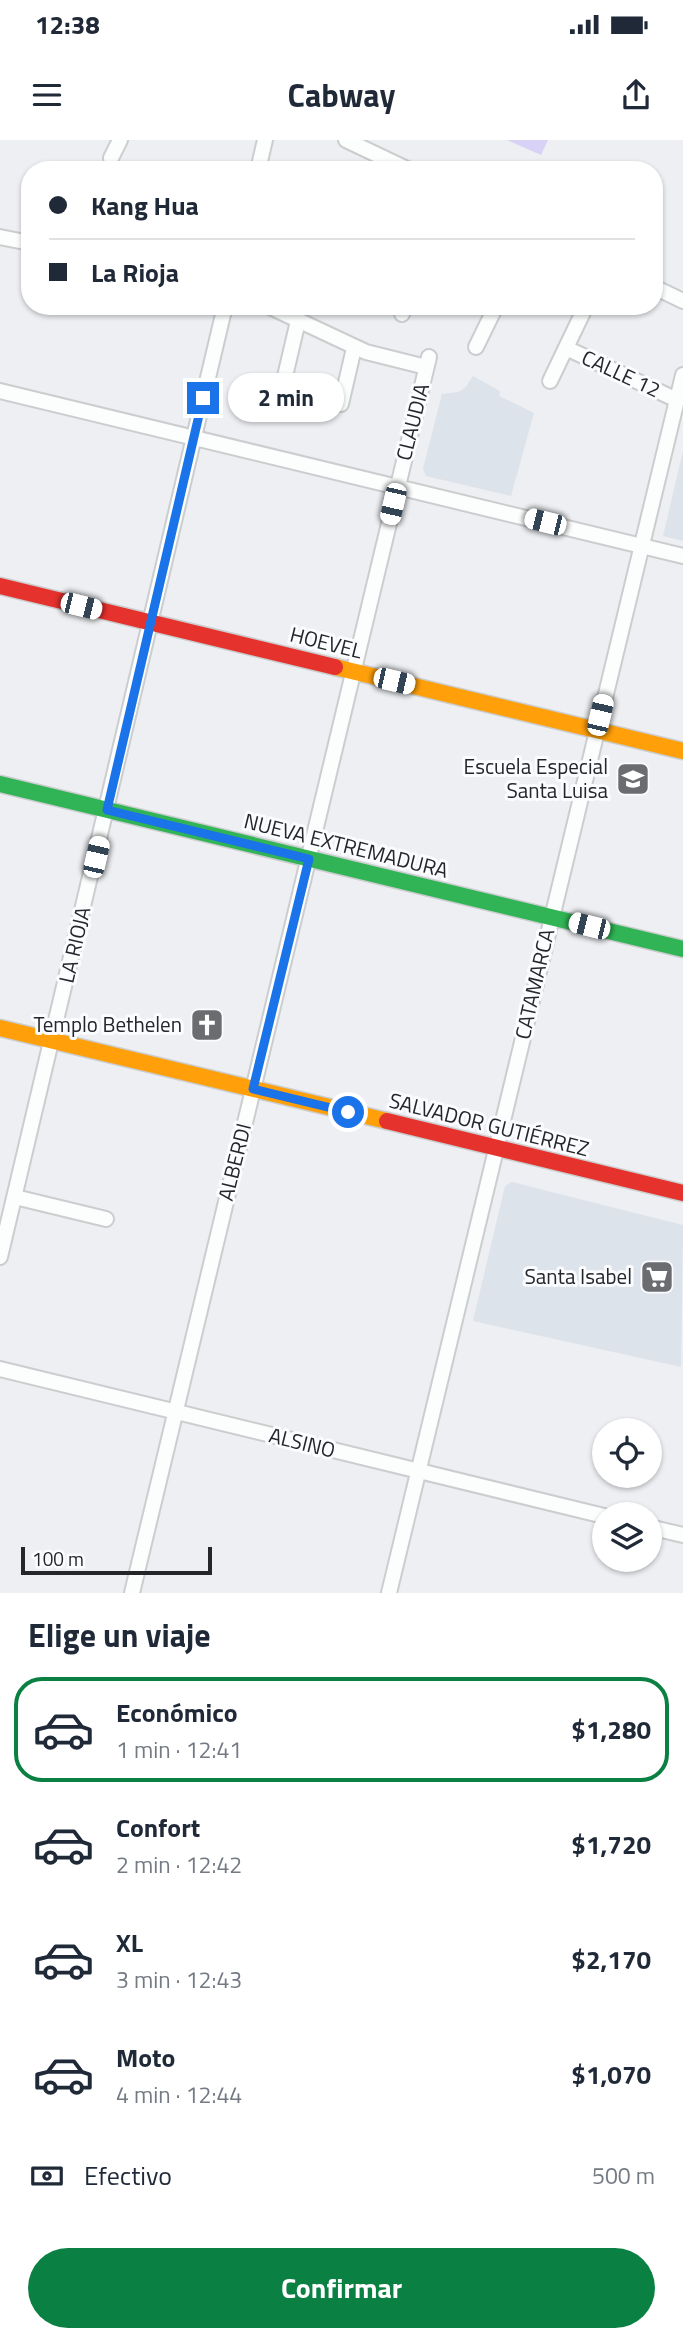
<!DOCTYPE html>
<html lang="es">
<meta charset="utf-8">
<style>
:root{--surface:#fff;--page:#f6f6f7;--text:#1f2937;--muted:#747a83;--line:#e0e1e3;--accent:#0b8043}
body{margin:0;font-family:"Titillium Web",sans-serif;background:var(--page);color:var(--text);height:100vh;display:flex;flex-direction:column;font-size:26px;white-space:nowrap}
*{box-sizing:border-box;margin:0}
p{font-size:23px;color:var(--muted)}
.icon{flex:none;width:38px;height:38px;fill:none;stroke:currentColor;stroke-width:2;stroke-linecap:round;stroke-linejoin:round}
.map{position:relative;height:1453px;overflow:hidden}
.sheet{display:flex;flex-direction:column;background:var(--surface);flex:1}
.sheet>*{flex:none}
.banner{position:absolute;left:21px;top:21px;width:642px;height:154px;border-radius:28px;box-shadow:0 2px 5px #0004;display:grid;align-content:center;height:154px;padding:0 28px;background:var(--surface)}
.buttons{position:absolute;left:592px;top:1278px;display:grid;gap:14px}
.buttons a{display:grid;place-items:center;width:70px;height:70px;border-radius:50%;background:var(--surface);box-shadow:0 2px 5px #0004;font-size:35px}
.scale{position:absolute;left:21px;bottom:18px;width:191px;box-sizing:border-box;padding-left:7px;border:4px solid #252628;border-top:0;font-size:19px;line-height:24px;white-space:nowrap;color:#252628;-webkit-text-stroke:5px #fafcff;paint-order:stroke}
.end{position:absolute;width:32px;height:32px;margin:-16px;border:9px solid #1a73e8;background:#fff;box-shadow:0 0 0 4px #fff}
.from{border-radius:50%}
.bubble{position:absolute;height:49px;border-radius:24px;background:var(--surface);box-shadow:0 2px 5px #0004;font-size:23px;font-weight:700;line-height:49px;text-align:center}
.car{position:absolute;width:21px;height:42px;margin:-21px -10px;border-radius:9px;box-shadow:0 0 5px 2px #0007;background:linear-gradient(#fff 24%,#345 0 40%,#fff 0 76%,#345 0 86%,#fff 0)}
.banner b{display:flex;align-items:center;gap:24px;height:66px;font-size:26px}
.banner b+b{border-top:2px solid var(--line)}
.banner i{width:18px;height:18px;background:var(--text)}
ul{padding:0;list-style:none}
li{display:flex;align-items:center;gap:21px;height:105px;margin:0 14px 10px;padding:0 14px;border:4px solid transparent;border-radius:28px}
li div{flex:1}
li b{display:block;font-size:26px}
li em{font-style:normal;font-weight:700}
li.active{border-color:var(--accent)}
li>.icon{width:63px;height:63px;stroke-width:1.5}
h2{padding:0 28px;font-size:32px;line-height:84px}
.pay{display:flex;align-items:center;gap:18px;height:77px;padding:0 28px;font-size:26px}
.pay p{margin-inline-start:auto}
.cta{display:flex;gap:14px;margin-top:auto;padding:14px 28px}
.cta a{flex:1;height:80px;border-radius:42px;background:var(--accent);color:#fff;font-size:28px;font-weight:700;line-height:80px;text-align:center}
.status{display:flex;justify-content:space-between;align-items:center;height:49px;padding:0 35px;background:var(--surface);direction:ltr}
.status svg{height:19px;fill:currentColor}
header{display:flex;justify-content:space-between;align-items:center;height:91px;padding:0 28px;background:var(--surface);font-size:32px;font-weight:700}
.map>svg:first-child{display:block}
</style>
<div class="status"><b>12:38</b><svg viewBox="0 0 49 12"><path d="M0 12V9h3v3zM5 12V6h3v6zM10 12V3h3v9zM15 12V0h3v12zM26 1h20v11H26zM47 4h2v5h-2z"/></svg></div>
<header><svg class="icon" aria-label="menu" viewBox="0 0 24 24"><path d="M4 6h16M4 12h16M4 18h16"/></svg>Cabway<svg class="icon" aria-label="share" viewBox="0 0 24 24"><path d="M12 15V3M7 8l5-5 5 5M5 13v7h14v-7"/></svg></header>
<div class="map">
<svg width="683" height="1453" viewBox="0 0 683 1453">
<rect width="100%" height="100%" fill="#edeff2"/>
<g fill="#dde3eb">
<polygon points="473,236 500,251 499,256 534,273 511,356 426,336 423,329 442,254 458,252 465,248"/>
<polygon points="683,311 683,401 663,396"/>
<polygon points="512,1042 683,1085 681,1227 473,1181 505,1046"/>
</g>
<polygon fill="#d8d2f6" points="507,0 548,0 541,15"/>
<g fill="none" stroke-linecap="round" stroke-linejoin="round">
<defs>
<g id="street">
<polyline points="346,0 409,30"/>
<polyline points="111,18 120,0"/>
<polyline points="258,30 265,0"/>
<polyline points="0,97 30,103"/>
<polyline points="654,147 683,161"/>
<polyline points="268,166 366,212 426,227"/>
<polyline points="402,174 405,166"/>
<polyline points="476,207 496,166"/>
<polyline points="566,208 677,260"/>
<polyline points="550,241 586,166"/>
<polyline points="282,249 298,181"/>
<polyline points="0,251 683,416"/>
<polyline points="341,264 354,208"/>
<polyline points="15,1057 106,1079"/>
<polyline points="0,1117 225,166"/>
<polyline points="0,1229 604,1376"/>
<polyline points="649,1387 683,1395"/>
<polyline points="132,1453 429,217"/>
<polyline points="389,1453 683,235"/>
</g>
<polyline id="fast" points="0,644 683,809"/>
<g id="slow">
<polyline points="335,527 683,611"/>
<polyline points="0,888 387,981"/>
</g>
<g id="jam">
<polyline points="0,446 335,527"/>
<polyline points="387,981 683,1053"/>
</g>
</defs>
<use href="#street" stroke="#cbcdce" stroke-width="18"/>
<use href="#fast" stroke="#cbcdce" stroke-width="19"/>
<use href="#slow" stroke="#cbcdce" stroke-width="19"/>
<use href="#jam" stroke="#cbcdce" stroke-width="19"/>
<use href="#street" stroke="#fcfdfd" stroke-width="14"/>
<use href="#fast" stroke="#30b455" stroke-width="16"/>
<use href="#slow" stroke="#ff9f0a" stroke-width="16"/>
<use href="#jam" stroke="#e5322d" stroke-width="16"/>
</g>
<g fill="none" stroke-linecap="round" stroke-linejoin="round">
<polyline stroke="#1a73e8" stroke-width="9" points="203,258 107,670 309,719 253,949 348,972"/>
</g>
<defs>
<symbol id="school-square" viewBox="-11 -11 22 22"><rect x="-9" y="-9" width="18" height="18" rx="4" fill="#6b6c6f" stroke="#fafcff"/><path d="M0-5L7-2L0 1L-7-2ZM-4 1L0 2.5L4 1V4Q0 6-4 4Z" fill="#fff"/></symbol>
<symbol id="church-square" viewBox="-11 -11 22 22"><rect x="-9" y="-9" width="18" height="18" rx="4" fill="#6b6c6f" stroke="#fafcff"/><path d="M-1.2-6h2.4v3.5h3.3v2.4h-3.3V6h-2.4V-.1h-3.3v-2.4h3.3Z" fill="#fff"/></symbol>
<symbol id="supermarket-square" viewBox="-11 -11 22 22"><rect x="-9" y="-9" width="18" height="18" rx="4" fill="#6b6c6f" stroke="#fafcff"/><path d="M-6-5.5h2.5l.6 2H6L4.5 2H-2.5L-4.4-4H-6ZM-1.5 3.2a1.3 1.3 0 1 0 .1 0ZM3 3.2a1.3 1.3 0 1 0 .1 0Z" fill="#fff"/></symbol>
</defs>
<g fill-rule="evenodd">
<use href="#school-square" x="614" y="620" width="38" height="38"/>
<use href="#church-square" x="188" y="866" width="38" height="38"/>
<use href="#supermarket-square" x="638" y="1118" width="38" height="38"/>
</g>
<g text-anchor="middle" stroke-width="6" stroke-linejoin="round" paint-order="stroke">
<g font-size="21" fill="#252628" stroke="#fafcff">
<text transform="translate(621 234) rotate(25)" y="7">CALLE 12</text>
<text transform="translate(413 282) rotate(-76)" y="7">CLAUDIA</text>
<text transform="translate(326 503) rotate(14)" y="7">HOEVEL</text>
<text transform="translate(346 706) rotate(14)" y="7">NUEVA EXTREMADURA</text>
<text transform="translate(75 805) rotate(-77)" y="7">LA RIOJA</text>
<text transform="translate(535 844) rotate(-77)" y="7">CATAMARCA</text>
<text transform="translate(489 985) rotate(14)" y="7">SALVADOR GUTIÉRREZ</text>
<text transform="translate(235 1022) rotate(-76)" y="7">ALBERDI</text>
<text transform="translate(302 1303) rotate(14)" y="7">ALSINO</text>
</g>
<g font-size="21" fill="#252628" stroke="#fafcff" text-anchor="end">
<text x="608" y="634">Escuela Especial<tspan x="608" dy="24">Santa Luisa</tspan></text>
<text x="182" y="892">Templo Bethelen</text>
<text x="632" y="1144">Santa Isabel</text>
</g>
</g>
</svg>
<div class="buttons">
<a><svg class="icon" aria-label="locate" viewBox="0 0 24 24"><circle cx="12" cy="12" r="6"/><path d="M12 2v4M12 18v4M2 12h4M18 12h4"/></svg></a>
<a><svg class="icon" aria-label="layers" viewBox="0 0 24 24"><path d="M12 4l9 5-9 5-9-5zM3 14l9 5 9-5"/></svg></a>
</div>
<div class="scale">100 m</div>
<i class="end from" style="left:348px;top:972px"></i>
<i class="end" style="left:203px;top:258px"></i>
<div class="bubble" style="left:228px;top:233px;width:116px">2 min</div>
<i class="car" style="left:393px;top:364px;rotate:193deg"></i>
<i class="car" style="left:545px;top:382px;rotate:284deg"></i>
<i class="car" style="left:81px;top:466px;rotate:104deg"></i>
<i class="car" style="left:394px;top:541px;rotate:103deg"></i>
<i class="car" style="left:600px;top:575px;rotate:13deg"></i>
<i class="car" style="left:96px;top:717px;rotate:13deg"></i>
<i class="car" style="left:589px;top:786px;rotate:284deg"></i>
<div class="banner">
<b><i class="from"></i>Kang Hua</b>
<b><i></i>La Rioja</b>
</div>
</div>
<section class="sheet">
<h2>Elige un viaje</h2>
<ul>
<li class="active"><svg class="icon" aria-label="car" viewBox="0 0 24 24"><path d="M5 17H2v-5l4-1 3-4h7l3 4 3 1v5h-3M9 17h6M6 11h13"/><circle cx="7" cy="17" r="2"/><circle cx="17" cy="17" r="2"/></svg><div><b>Económico</b><p>1 min · 12:41</p></div><em>$1,280</em></li>
<li><svg class="icon" aria-label="car" viewBox="0 0 24 24"><path d="M5 17H2v-5l4-1 3-4h7l3 4 3 1v5h-3M9 17h6M6 11h13"/><circle cx="7" cy="17" r="2"/><circle cx="17" cy="17" r="2"/></svg><div><b>Confort</b><p>2 min · 12:42</p></div><em>$1,720</em></li>
<li><svg class="icon" aria-label="car" viewBox="0 0 24 24"><path d="M5 17H2v-5l4-1 3-4h7l3 4 3 1v5h-3M9 17h6M6 11h13"/><circle cx="7" cy="17" r="2"/><circle cx="17" cy="17" r="2"/></svg><div><b>XL</b><p>3 min · 12:43</p></div><em>$2,170</em></li>
<li><svg class="icon" aria-label="car" viewBox="0 0 24 24"><path d="M5 17H2v-5l4-1 3-4h7l3 4 3 1v5h-3M9 17h6M6 11h13"/><circle cx="7" cy="17" r="2"/><circle cx="17" cy="17" r="2"/></svg><div><b>Moto</b><p>4 min · 12:44</p></div><em>$1,070</em></li>
</ul>
<div class="pay"><svg class="icon" aria-label="cash" viewBox="0 0 24 24"><path d="M3 7h18v10H3z"/><circle cx="12" cy="12" r="2"/></svg>Efectivo<p>500 m</p></div>
<div class="cta"><a>Confirmar</a></div>
</section>
